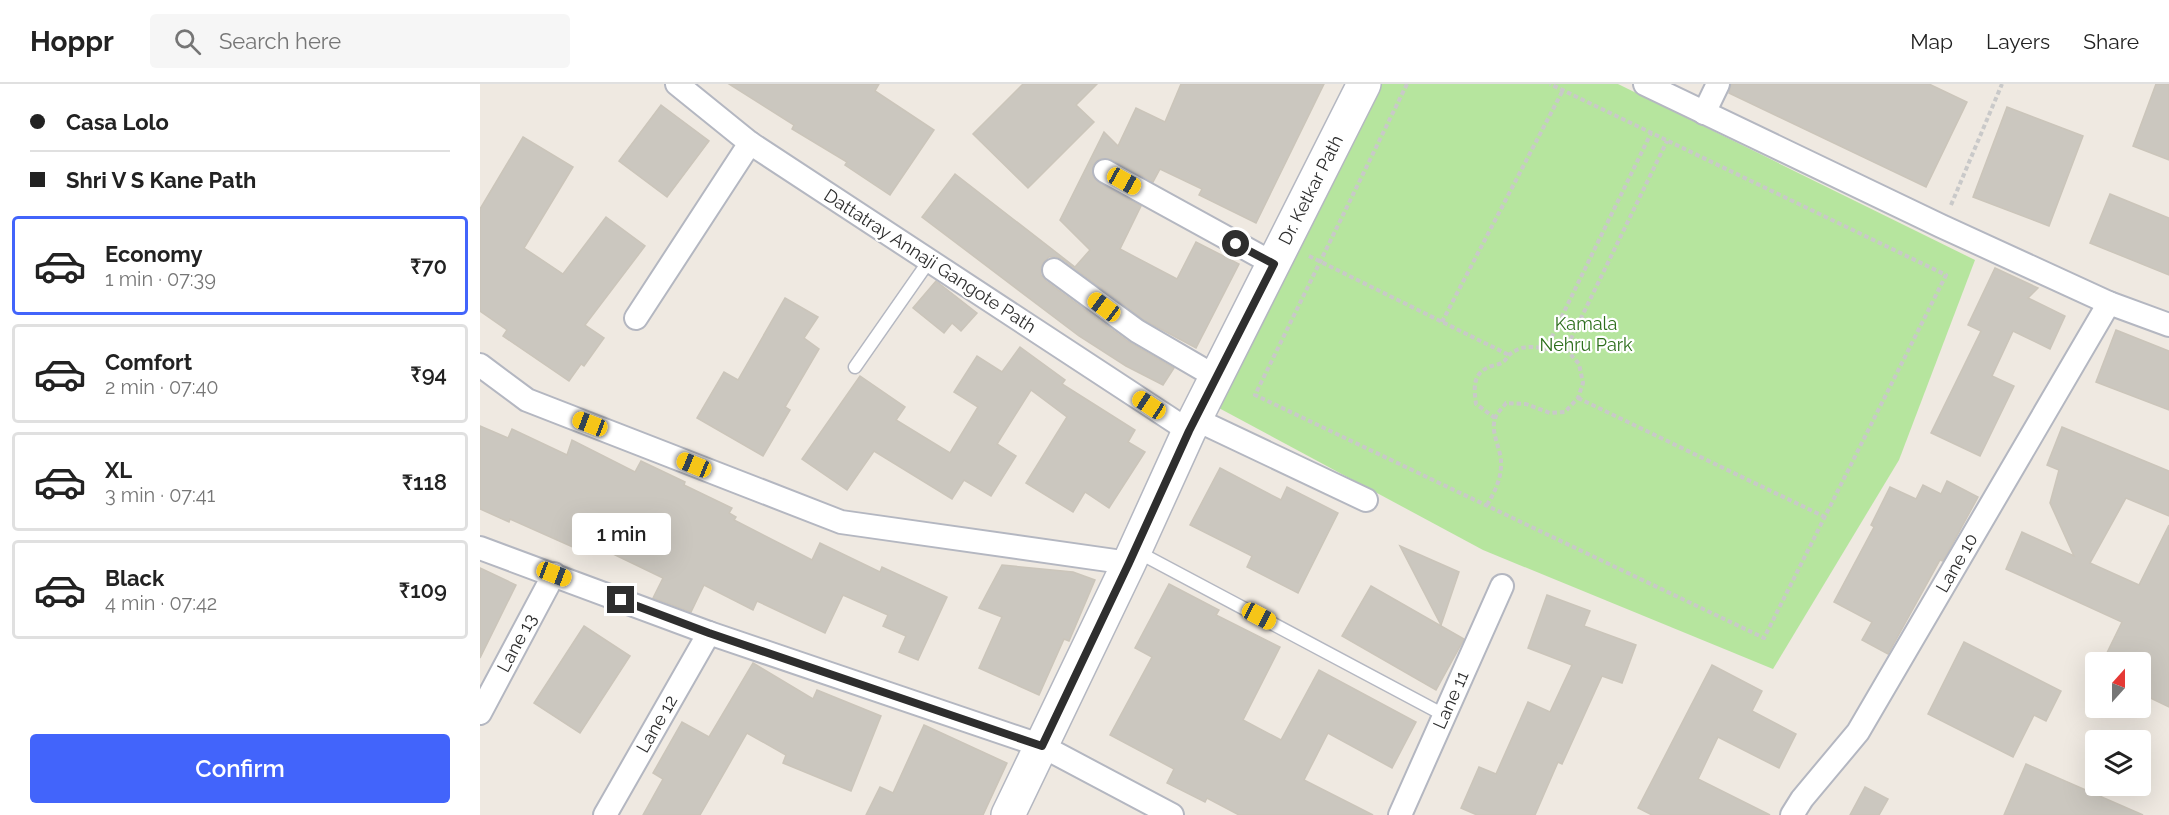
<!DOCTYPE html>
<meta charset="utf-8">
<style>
:root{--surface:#fff;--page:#f6f6f6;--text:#222;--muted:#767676;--line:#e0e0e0;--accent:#4264fb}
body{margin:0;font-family:Raleway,sans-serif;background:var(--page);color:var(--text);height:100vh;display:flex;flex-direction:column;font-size:22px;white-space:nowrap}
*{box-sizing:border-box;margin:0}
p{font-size:20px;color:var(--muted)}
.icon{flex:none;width:33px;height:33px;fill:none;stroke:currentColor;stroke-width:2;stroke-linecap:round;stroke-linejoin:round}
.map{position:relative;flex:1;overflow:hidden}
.details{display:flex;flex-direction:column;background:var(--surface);width:480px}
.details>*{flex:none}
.guide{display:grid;align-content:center;height:132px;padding:0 30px;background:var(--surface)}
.needle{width:39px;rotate:21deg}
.tools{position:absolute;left:1605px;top:568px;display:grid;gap:12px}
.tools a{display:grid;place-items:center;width:66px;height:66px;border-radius:6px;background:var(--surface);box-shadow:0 6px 24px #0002;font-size:30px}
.end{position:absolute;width:27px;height:27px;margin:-14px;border:8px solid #2e2e2e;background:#fff;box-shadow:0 0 0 3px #fff}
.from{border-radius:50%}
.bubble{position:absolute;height:42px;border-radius:6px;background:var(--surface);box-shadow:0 6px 24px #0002;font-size:20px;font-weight:600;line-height:42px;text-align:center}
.car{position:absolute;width:18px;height:36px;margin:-18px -9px;border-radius:8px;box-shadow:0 0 4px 2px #0007;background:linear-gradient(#f5c518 24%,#345 0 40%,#f5c518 0 76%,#345 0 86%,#f5c518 0)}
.guide b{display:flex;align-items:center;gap:21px;height:57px;font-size:22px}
.guide b+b{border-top:2px solid var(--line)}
.guide i{width:15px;height:15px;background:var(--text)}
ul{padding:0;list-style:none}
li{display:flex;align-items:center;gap:18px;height:99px;margin:0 12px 9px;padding:0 18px;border:3px solid var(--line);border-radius:6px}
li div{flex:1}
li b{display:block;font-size:22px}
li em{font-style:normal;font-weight:600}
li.active{border-color:var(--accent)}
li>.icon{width:54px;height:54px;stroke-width:1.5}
.action{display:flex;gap:12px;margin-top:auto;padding:12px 30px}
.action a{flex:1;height:69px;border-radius:6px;background:var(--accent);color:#fff;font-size:24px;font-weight:600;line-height:69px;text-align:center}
header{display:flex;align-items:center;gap:36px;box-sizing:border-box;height:84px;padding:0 30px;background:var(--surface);border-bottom:2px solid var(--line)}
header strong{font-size:28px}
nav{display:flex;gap:33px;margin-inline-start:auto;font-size:21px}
.search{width:420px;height:54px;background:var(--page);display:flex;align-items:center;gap:15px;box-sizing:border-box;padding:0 21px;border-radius:6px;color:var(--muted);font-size:22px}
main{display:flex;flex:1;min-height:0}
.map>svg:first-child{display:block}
</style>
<header>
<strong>Hoppr</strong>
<div class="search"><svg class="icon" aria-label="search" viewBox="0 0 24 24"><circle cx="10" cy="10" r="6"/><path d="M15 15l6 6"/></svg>Search here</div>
<nav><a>Map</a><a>Layers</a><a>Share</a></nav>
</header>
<main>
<section class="details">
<div class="guide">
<b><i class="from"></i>Casa Lolo</b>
<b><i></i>Shri V S Kane Path</b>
</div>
<ul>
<li class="active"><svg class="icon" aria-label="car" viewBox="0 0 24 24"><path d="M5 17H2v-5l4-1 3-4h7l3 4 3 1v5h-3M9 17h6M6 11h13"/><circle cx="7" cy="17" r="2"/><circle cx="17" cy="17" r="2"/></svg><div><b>Economy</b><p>1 min · 07:39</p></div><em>₹70</em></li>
<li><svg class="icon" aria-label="car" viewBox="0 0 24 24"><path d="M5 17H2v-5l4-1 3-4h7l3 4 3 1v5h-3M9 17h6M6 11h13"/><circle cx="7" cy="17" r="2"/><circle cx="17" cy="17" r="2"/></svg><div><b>Comfort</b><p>2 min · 07:40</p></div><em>₹94</em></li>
<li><svg class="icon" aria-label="car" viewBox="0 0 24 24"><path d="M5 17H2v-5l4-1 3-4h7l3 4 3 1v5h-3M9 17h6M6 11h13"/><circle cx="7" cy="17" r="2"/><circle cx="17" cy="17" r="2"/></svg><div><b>XL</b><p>3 min · 07:41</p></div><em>₹118</em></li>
<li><svg class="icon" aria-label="car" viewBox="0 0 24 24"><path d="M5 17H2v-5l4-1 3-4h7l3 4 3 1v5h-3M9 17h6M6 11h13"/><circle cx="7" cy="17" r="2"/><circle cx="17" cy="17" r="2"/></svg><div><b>Black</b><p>4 min · 07:42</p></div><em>₹109</em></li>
</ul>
<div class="action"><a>Confirm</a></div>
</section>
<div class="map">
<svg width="1689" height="731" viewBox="0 0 1689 731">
<rect width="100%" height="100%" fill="#efe9e1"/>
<polygon fill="#b6e59e" points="895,0 1138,0 1495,176 1419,376 1293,585 1003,466 737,323"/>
<g fill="#cbc7bf" stroke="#cbc5ba" stroke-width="1.5">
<polygon points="249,0 399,0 395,7 454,46 410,111 365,81 367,78 312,45 314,41"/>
<polygon points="543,0 617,0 596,21 614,38 548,104 493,50"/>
<polygon points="701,0 844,0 776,139 719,111 722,105 680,85 673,98 631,75 619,75 613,81 613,93 618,98 661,122 640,165 697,195 716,158 759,180 716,264 664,236 582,175 576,173 569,173 563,179 561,184 561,191 566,197 649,258 694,284 683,301 646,282 599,252 442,133 475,90 595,183 610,166 580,136 624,48 638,62 656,24 685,38"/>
<polygon points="1251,0 1449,0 1487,18 1446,103 1249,9"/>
<polygon points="1676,0 1689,0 1689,76 1653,62"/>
<polygon points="181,21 229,57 187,113 139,77"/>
<polygon points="1527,23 1603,52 1569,142 1493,113"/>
<polygon points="43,53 93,83 44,164 83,190 126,133 165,162 105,241 124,254 104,282 101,280 89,297 23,252 27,246 0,227 0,125"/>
<polygon points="1630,110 1689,134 1689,191 1610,159"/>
<polygon points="1515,184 1558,204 1548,214 1585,232 1570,265 1533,247 1512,292 1534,302 1500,372 1451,349 1501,247 1488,241"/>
<polygon points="456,197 497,229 481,247 472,239 464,249 433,224"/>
<polygon points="305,214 338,233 324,254 339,265 305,323 310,326 283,372 217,334 244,288 258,296"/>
<polygon points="1636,246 1689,267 1689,326 1616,298"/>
<polygon points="540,263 585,296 582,300 655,346 648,358 665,368 629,424 605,408 593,428 546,399 587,333 551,306 517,360 536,372 511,412 484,396 472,415 394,367 367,406 322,375 380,292 425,323 416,336 470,369 498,323 474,308 497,272 522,288"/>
<polygon points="0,342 28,354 32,345 87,371 92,356 155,388 161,377 205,398 204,401 252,424 249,429 256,433 254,436 332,476 340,459 400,488 402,483 467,513 438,576 419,568 426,552 403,542 408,531 363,511 345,549 277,517 273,526 224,501 211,528 173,514 183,494 100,454 95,464 30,435 29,438 0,425"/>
<polygon points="1582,343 1689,387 1689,432 1646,414 1610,479 1659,501 1689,441 1689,623 1660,609 1660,579 1622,579 1642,538 1526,485 1542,448 1594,472 1570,419 1579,386 1567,381"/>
<polygon points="740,384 801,416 807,403 858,429 818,509 767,483 772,472 710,441"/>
<polygon points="1467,397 1498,413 1463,477 1460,476 1408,570 1382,556 1392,538 1354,518 1394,443 1391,441 1410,403 1436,415 1443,401 1461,410"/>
<polygon points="920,462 979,488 961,541"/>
<polygon points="522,481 593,488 615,496 589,557 584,555 559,611 499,584 522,533 499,524"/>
<polygon points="0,484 36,501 0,574"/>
<polygon points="689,500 739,526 736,531 800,563 763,636 801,656 839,586 936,638 912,684 848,649 824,696 893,731 759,731 727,714 725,718 687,699 694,685 630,651 672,573 655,564"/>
<polygon points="891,502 984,555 956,606 862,552"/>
<polygon points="1067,511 1110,527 1104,542 1156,561 1142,599 1122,592 1082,680 1078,678 1055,731 997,731 981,724 999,683 1016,690 1048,618 1070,628 1092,581 1048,564"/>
<polygon points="104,542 150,572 100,649 54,619"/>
<polygon points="1484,558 1581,607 1566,637 1554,631 1533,673 1448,630"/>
<polygon points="273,579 333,615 337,606 401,632 371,707 303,679 306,671 267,649 220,731 163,731 183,695 173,689 202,638 229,653"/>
<polygon points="1232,581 1282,607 1272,627 1316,650 1299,684 1238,653 1218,695 1290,731 1172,731 1158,724"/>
<polygon points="444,641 527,679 503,731 386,731 400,703 413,709"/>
<polygon points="1546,680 1663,731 1524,731"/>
<polygon points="1385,703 1408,715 1399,731 1370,731"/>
</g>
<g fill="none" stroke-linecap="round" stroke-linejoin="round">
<defs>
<g id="lane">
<polyline points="375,283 449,177"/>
<polyline points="656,467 964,631"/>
</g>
<g id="street">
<polyline points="197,0 270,59 709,347"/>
<polyline points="1165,0 1461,142 1629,219 1689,241"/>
<polyline points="1224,29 1238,0"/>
<polyline points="625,87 794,180"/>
<polyline points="574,186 657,247 736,293"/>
<polyline points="156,234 270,59"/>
<polyline points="0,281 47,316 361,438 649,479"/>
<polyline points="715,335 886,416"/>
<polyline points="0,464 229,549 562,662 692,731"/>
<polyline points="0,629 74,490"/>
<polyline points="125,731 229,549"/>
<polyline points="920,731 1022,502"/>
<polyline points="1312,731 1322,715 1378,648 1629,219"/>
</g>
<polyline id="secondary" points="528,731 649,479 709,347 884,0"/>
</defs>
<use href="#lane" stroke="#b4b7c1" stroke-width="15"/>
<use href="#street" stroke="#b4b7c1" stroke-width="26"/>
<use href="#secondary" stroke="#b4b7c1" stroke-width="36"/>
<g stroke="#c9c9c9" stroke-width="4" stroke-dasharray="4.5 3" stroke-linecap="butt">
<polyline points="927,0 775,311 1284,554 1466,191 1070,0"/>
<polyline points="1471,121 1522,0"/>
<polyline points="829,172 1029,271"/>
<polyline points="962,238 1083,6"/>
<polyline points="1098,314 1345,433"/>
<path d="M1015,334l-19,-14c-2,-15 -4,-30 13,-37 4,-2 10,-2 14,-5 3,-2 4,-5 6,-7 12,-10 23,-9 37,-6l105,-216"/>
<path d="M1007,421c7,-12 14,-25 14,-40 1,-15 -11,-32 -6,-46 1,-6 8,-11 11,-16l20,1 24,9 15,-1 13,-14 5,-15 -4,-19 -13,-15 101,-208"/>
</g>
<use href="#lane" stroke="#fff" stroke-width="12"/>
<use href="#street" stroke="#fff" stroke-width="22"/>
<use href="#secondary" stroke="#fff" stroke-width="33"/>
</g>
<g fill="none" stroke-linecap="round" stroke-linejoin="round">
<polyline stroke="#2e2e2e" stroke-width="8" points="141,516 229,549 562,662 649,479 709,347 794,180 756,160"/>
</g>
<g text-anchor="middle" stroke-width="4.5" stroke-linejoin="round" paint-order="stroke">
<g font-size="18" fill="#2e2e2e" stroke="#fff">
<text transform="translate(831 106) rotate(-63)" y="6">Dr. Ketkar Path</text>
<text transform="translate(450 177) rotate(33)" y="6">Dattatray Annaji Gangote Path</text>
<text transform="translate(1477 479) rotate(-60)" y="6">Lane 10</text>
<text transform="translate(37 559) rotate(-62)" y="6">Lane 13</text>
<text transform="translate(971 616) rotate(-66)" y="6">Lane 11</text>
<text transform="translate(177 640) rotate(-60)" y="6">Lane 12</text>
</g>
<g font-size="18" fill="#2c6e1b" stroke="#fff">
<text x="1106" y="246">Kamala<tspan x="1106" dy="21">Nehru Park</tspan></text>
</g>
</g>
</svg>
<div class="tools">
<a><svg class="needle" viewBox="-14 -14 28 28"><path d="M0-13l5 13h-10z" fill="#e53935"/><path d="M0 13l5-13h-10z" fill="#767676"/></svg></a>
<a><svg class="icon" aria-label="layers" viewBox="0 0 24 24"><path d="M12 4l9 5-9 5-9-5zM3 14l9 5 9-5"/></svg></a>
</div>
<i class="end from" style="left:756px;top:160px"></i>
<i class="end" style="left:141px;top:516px"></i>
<div class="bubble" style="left:92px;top:429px;width:99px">1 min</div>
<i class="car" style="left:644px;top:97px;rotate:119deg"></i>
<i class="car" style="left:624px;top:223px;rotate:307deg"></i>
<i class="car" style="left:669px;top:321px;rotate:303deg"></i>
<i class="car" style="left:110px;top:340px;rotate:291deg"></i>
<i class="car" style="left:214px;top:381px;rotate:292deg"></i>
<i class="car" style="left:74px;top:490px;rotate:111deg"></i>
<i class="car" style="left:779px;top:532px;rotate:118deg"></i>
</div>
</main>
